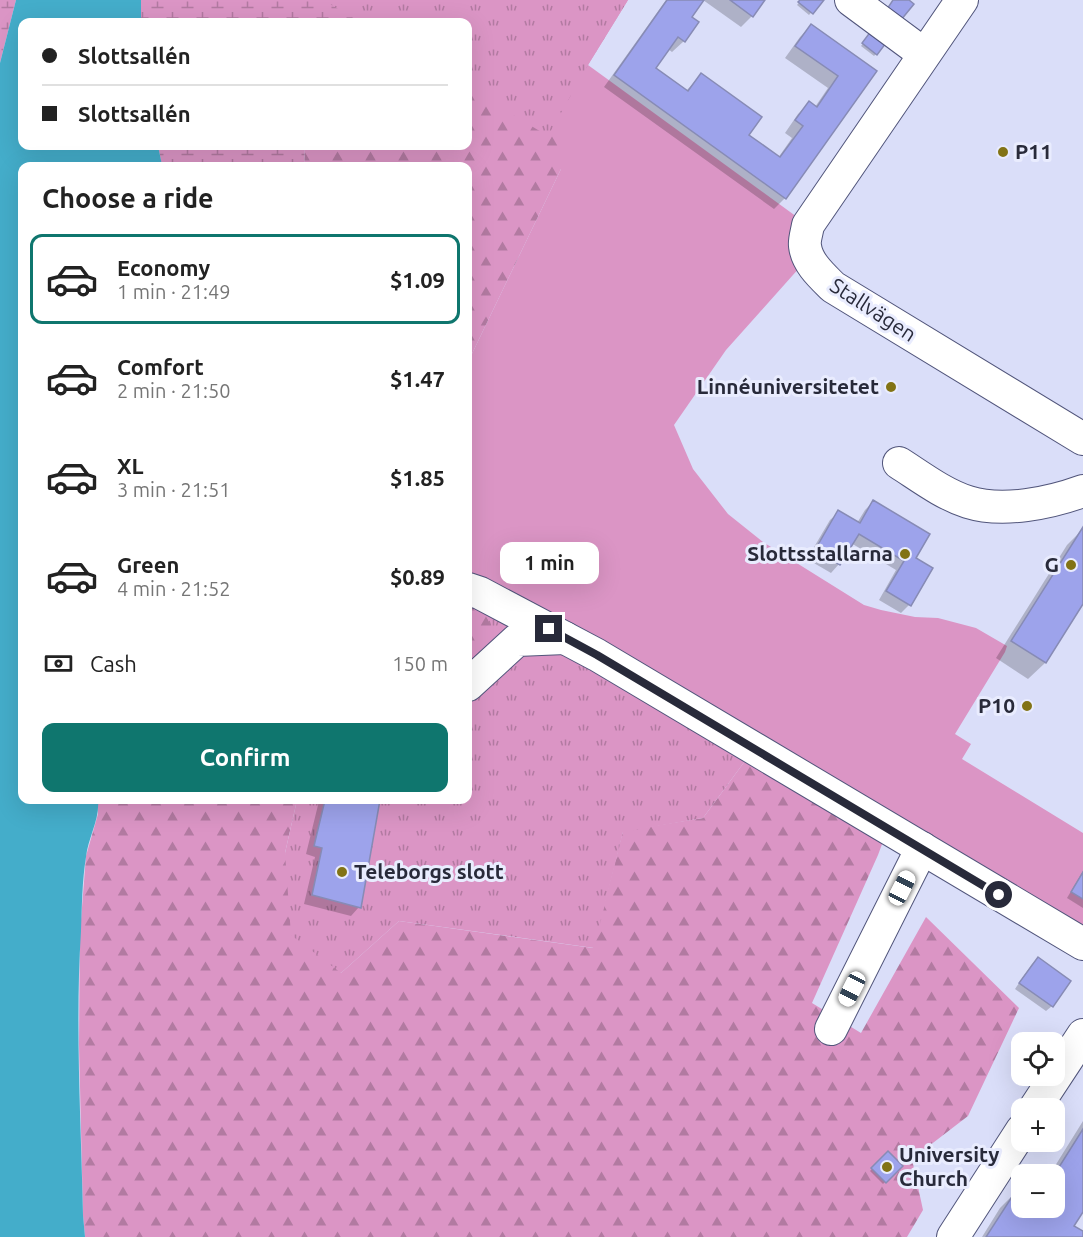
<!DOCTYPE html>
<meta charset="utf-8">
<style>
:root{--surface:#fff;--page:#f6f6f6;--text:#222;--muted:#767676;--line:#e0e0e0;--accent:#0f766e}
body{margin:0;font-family:Ubuntu,sans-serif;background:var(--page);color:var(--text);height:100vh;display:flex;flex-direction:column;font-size:22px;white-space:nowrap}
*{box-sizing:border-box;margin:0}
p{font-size:20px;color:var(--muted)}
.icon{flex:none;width:33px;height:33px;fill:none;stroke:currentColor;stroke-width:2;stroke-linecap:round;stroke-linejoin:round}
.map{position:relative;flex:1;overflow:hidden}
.details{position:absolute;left:18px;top:162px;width:454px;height:642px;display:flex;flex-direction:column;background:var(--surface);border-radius:12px;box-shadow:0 6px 24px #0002}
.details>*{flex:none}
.top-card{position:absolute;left:18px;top:18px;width:454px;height:132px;border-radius:12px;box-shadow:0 6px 24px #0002;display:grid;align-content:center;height:132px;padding:0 24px;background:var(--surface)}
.tools{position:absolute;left:1011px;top:1032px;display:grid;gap:12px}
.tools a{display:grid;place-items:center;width:54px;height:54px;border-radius:12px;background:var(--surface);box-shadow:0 6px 24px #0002;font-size:30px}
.end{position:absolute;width:27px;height:27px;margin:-14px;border:8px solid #282a3a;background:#fff;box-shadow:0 0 0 3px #fff}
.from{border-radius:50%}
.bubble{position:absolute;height:42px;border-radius:12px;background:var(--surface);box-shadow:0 6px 24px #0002;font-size:20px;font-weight:700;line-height:42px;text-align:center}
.car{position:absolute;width:18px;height:36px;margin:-18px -9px;border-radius:8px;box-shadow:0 0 4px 2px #0007;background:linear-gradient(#fff 24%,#345 0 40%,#fff 0 76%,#345 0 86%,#fff 0)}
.top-card b{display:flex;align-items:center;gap:21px;height:57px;font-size:22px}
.top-card b+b{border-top:2px solid var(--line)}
.top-card i{width:15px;height:15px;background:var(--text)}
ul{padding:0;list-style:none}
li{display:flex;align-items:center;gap:18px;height:90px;margin:0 12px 9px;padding:0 12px;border:3px solid transparent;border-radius:12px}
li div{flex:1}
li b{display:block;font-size:22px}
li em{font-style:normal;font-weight:700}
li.current{border-color:var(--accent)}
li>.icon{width:54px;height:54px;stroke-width:1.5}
h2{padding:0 24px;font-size:27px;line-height:72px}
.pay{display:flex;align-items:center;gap:15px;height:66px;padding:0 24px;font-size:22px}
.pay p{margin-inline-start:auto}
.cta{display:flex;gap:12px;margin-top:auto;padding:12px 24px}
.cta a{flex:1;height:69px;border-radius:12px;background:var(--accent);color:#fff;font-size:24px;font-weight:700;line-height:69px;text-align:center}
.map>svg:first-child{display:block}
</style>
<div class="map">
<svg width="1083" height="1237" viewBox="0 0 1083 1237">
<defs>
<pattern id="forest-firs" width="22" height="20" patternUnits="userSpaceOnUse" patternTransform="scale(1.5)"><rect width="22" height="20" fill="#db95c5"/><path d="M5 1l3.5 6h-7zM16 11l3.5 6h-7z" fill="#b27aa1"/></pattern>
<pattern id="wetland-marsh" width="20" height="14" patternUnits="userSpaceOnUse" patternTransform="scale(1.5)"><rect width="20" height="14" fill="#db95c5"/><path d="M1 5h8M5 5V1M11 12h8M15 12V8" fill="none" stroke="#b27aa1"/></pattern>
<pattern id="park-tufts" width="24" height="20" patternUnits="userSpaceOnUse" patternTransform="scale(1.5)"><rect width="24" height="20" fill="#db95c5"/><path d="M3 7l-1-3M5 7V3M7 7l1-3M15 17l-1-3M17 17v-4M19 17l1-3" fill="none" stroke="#b27aa1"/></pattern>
</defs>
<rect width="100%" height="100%" fill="#dadef9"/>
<polygon fill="#db95c5" points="588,65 808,225 809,257 726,350 674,425 693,469 728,514 763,542 864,605 881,610 915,617 938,618 976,628 1007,646 1005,652 955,734 971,744 962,759 1083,833 1083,944 480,593 468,571 468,362 561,169 534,121"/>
<g fill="url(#forest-firs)">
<polygon points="628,0 588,65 549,134 563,121 561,169 468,362 468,166 304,166 305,146 468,146 468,22"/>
<polygon points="468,570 480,593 517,640 468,685"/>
<polygon points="745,761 888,828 878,855 812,1003 861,1033 926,917 1019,1008 968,1116 912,1159 923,1210 907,1237 85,1237 83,1215 79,1044 80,933 86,856 98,814 98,800 297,800 285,853 341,973 399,921 593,948 623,831 703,818"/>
</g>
<g fill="url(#wetland-marsh)">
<polygon points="0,0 16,0 0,63"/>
<polygon points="141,0 393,0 363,22 142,22 141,20"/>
<polygon points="158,146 305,146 304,166 162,166"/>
</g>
<g fill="url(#park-tufts)">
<polygon points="323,0 628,0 588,65 548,136 468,88 468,22 360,22"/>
<polygon points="477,592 745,761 703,818 623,832 594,948 399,921 341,973 291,935 285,853 297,800 468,800 468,669 491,627"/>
</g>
<path fill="#44adca" d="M16,0h125v20l1,2h-120v124h136l4,19v1h-140v634h76c2,19 -10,38 -12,57 -4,24 -4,49 -5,74 -6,94 0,189 2,284l2,22h-85v-1174z"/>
<g fill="#0003">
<polygon points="666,0 702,0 690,17 684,41 672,52 668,49 654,68 686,91 701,75 747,136 778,158 792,138 785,133 798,114 809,103 815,107 828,88 785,58 800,37 812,25 875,71 785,198 774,209 604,87"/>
<polygon points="703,0 763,0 752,16 741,27"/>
<polygon points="801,0 822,0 809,15 797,5"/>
<polygon points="872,32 876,54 874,56 861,46"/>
<polygon points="873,502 914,558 909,605 901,613 879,600 896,570 851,543 839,564 831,573 807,559 830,520 839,512 857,523 865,510"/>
<polygon points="1083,529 1083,603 1045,663 1028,679 996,658 1067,545"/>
<polygon points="321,800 379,800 359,907 351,916 304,904 315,857 306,854 319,801"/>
<polygon points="1083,871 1083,908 1067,898"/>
<polygon points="1038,959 1052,1006 1046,1011 1015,989 1032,964"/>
<polygon points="1083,1121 1083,1209 1072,1226 1083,1233 1083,1237 982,1237 1000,1208 1017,1191 1022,1208 1054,1208 1054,1174 1050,1174"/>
<polygon points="888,1153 901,1166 883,1184 870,1171"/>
</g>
<g fill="#9da3eb" stroke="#878bb5" stroke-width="1.5">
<polygon points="667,0 704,0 692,17 699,22 685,42 678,37 656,68 688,91 701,73 762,117 749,135 780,157 803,126 795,120 809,101 817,107 838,76 795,46 811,24 877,71 786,199 614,75"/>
<polygon points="730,0 765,0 753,17"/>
<polygon points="800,0 824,0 813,14 798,2"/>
<polygon points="893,0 909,0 914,4 901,20 887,9"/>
<polygon points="874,27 889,39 877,55 862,43"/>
<polygon points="873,500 930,534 916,558 933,568 911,606 886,591 904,561 859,534 840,565 815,550 838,510 860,523"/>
<polygon points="1083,527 1083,604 1046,663 1011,641"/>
<polygon points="325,800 380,800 361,908 312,895 322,848 314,846"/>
<polygon points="1083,872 1083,899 1071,892"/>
<polygon points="1038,957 1071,981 1053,1007 1019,983"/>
<polygon points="1083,1129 1083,1212 1074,1226 1083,1231 1083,1237 986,1237 1017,1189 1022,1192 1022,1208 1054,1208 1054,1175"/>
<polygon points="888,1151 903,1166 886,1183 871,1168"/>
</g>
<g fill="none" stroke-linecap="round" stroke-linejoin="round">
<defs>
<g id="minor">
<polyline points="851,0 924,54"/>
<path d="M962,0l-154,225c-1,7 -4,15 -3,21 2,17 17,30 28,41l250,152"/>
<path d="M899,463c22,14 44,31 69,39 35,11 82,1 115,-11"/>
<polyline points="468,589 480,593 597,655 1083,944"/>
<polyline points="468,685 517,640 565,638"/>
<polyline points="831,1029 922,848"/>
<polyline points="1035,1108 1083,1035"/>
<polyline points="953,1237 1022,1130"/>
</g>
</defs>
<use href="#minor" stroke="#51557b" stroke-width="34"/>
<use href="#minor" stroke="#fff" stroke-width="32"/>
</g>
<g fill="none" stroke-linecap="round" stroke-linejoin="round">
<polyline stroke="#282a3a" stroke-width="8" points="549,629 597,655 999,895"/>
</g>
<g fill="#827315" stroke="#e9ecfe" stroke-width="2">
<circle cx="1003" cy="152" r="6"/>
<circle cx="891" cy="387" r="6"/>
<circle cx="905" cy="554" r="6"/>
<circle cx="1071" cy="565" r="6"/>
<circle cx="1027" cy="706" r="6"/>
<circle cx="342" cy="872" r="6"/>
<circle cx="887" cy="1167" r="6"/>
</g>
<g text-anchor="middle" stroke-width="6" stroke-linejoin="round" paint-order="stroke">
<g font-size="21" font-weight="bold" fill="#282a3a" stroke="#e9ecfe" text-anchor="end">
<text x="1015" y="159" text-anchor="start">P11</text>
<text x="879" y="394">Linnéuniversitetet</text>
<text x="893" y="561">Slottsstallarna</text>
<text x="1059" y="572">G</text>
<text x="1015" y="713">P10</text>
<text x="354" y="879" text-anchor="start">Teleborgs slott</text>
<text x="899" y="1162" text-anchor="start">University<tspan x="899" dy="24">Church</tspan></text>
</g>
<g font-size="21" fill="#282a3a" stroke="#e9ecfe">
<text transform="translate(873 310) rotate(33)" y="7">Stallvägen</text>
</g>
</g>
</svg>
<div class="tools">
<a><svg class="icon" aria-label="locate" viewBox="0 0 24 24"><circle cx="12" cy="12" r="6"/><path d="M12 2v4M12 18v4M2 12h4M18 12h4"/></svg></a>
<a>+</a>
<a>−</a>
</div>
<i class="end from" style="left:999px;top:895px"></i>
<i class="end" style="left:549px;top:629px"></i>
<div class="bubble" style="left:500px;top:542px;width:99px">1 min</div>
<i class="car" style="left:902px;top:888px;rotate:27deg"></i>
<i class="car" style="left:852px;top:989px;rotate:207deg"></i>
<div class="top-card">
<b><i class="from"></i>Slottsallén</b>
<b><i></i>Slottsallén</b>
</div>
<section class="details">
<h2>Choose a ride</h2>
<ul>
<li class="current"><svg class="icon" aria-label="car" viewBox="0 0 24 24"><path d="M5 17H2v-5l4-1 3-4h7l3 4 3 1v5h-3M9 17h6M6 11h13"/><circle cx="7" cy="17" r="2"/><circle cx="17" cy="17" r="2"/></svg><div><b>Economy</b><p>1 min · 21:49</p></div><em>$1.09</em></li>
<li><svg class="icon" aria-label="car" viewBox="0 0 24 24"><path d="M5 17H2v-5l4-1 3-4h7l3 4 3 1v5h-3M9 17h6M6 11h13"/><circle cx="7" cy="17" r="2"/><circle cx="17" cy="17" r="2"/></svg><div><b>Comfort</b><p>2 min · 21:50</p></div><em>$1.47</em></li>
<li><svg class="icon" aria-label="car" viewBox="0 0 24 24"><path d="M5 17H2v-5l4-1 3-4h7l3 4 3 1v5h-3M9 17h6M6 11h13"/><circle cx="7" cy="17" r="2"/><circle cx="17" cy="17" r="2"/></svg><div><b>XL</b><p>3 min · 21:51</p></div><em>$1.85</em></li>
<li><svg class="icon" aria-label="car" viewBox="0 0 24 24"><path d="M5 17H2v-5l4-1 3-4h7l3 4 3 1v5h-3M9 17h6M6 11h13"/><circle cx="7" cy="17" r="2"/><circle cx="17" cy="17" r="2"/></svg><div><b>Green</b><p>4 min · 21:52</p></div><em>$0.89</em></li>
</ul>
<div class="pay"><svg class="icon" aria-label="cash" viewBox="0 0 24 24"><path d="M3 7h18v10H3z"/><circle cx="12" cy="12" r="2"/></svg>Cash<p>150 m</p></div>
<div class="cta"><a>Confirm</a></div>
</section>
</div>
